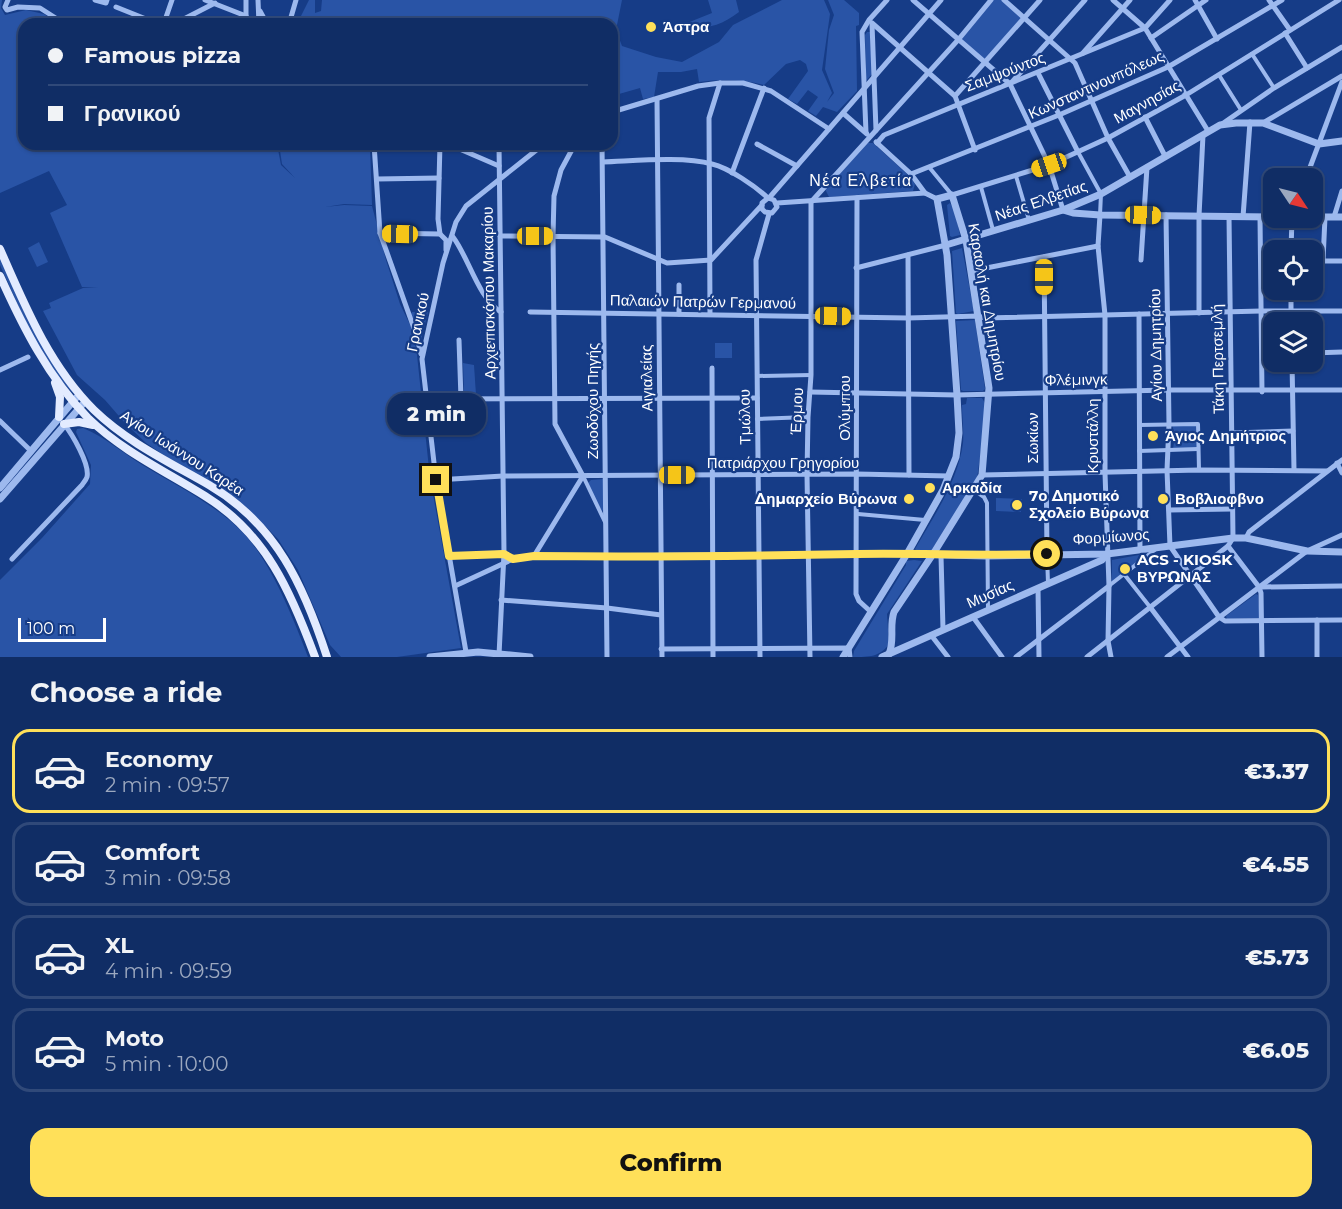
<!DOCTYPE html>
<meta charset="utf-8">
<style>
:root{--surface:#102d65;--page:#1e396e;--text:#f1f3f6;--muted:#9ca8bf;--line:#304979;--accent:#ffe059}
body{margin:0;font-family:Montserrat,sans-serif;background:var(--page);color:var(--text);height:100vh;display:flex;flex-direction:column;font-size:22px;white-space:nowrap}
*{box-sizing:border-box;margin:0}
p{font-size:20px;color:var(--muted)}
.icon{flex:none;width:33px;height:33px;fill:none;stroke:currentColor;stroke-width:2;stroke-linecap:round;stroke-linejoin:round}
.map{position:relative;height:657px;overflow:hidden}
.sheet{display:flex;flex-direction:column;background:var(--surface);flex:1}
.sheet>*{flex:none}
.top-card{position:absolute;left:18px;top:18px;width:600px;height:132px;border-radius:18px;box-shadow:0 2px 4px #0004,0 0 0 2px var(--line);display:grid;align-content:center;height:132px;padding:0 30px;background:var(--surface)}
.needle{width:39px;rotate:125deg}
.tools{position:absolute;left:1263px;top:168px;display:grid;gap:12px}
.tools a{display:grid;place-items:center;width:60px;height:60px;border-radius:12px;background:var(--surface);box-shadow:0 2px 4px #0004,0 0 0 2px var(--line);font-size:30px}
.scale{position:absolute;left:18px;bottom:15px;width:88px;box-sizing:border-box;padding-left:6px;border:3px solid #fff;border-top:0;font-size:16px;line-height:21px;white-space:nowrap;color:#fff;-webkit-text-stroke:4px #163c87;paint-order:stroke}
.end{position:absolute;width:27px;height:27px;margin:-14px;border:8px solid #ffe059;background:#111;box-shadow:0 0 0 3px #111}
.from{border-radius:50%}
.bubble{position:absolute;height:42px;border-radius:18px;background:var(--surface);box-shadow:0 2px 4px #0004,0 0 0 2px var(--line);font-size:20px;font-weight:800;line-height:42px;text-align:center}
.car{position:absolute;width:18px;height:36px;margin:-18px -9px;border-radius:8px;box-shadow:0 0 4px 2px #0007;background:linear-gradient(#f5c518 24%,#345 0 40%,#f5c518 0 76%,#345 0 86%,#f5c518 0)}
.top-card b{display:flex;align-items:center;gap:21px;height:57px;font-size:22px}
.top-card b+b{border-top:2px solid var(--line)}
.top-card i{width:15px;height:15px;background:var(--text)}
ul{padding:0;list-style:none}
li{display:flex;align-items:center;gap:18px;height:84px;margin:0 12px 9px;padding:0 18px;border:3px solid var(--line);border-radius:18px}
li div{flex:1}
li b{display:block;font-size:22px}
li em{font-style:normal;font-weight:800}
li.on{border-color:var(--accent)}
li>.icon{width:54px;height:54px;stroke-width:1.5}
h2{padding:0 30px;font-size:27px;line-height:72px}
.button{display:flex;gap:12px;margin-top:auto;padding:12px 30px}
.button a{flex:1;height:69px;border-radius:18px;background:var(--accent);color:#111;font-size:24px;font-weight:800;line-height:69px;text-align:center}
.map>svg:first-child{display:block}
</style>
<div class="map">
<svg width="1342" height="657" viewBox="0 0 1342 657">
<rect width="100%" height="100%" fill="#163c87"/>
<g fill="#2954a6">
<polygon points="0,0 2,0 1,8 5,15 26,10 44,14 58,24 24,24 24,144 277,144 281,165 295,178 282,164 279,144 370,144 372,205 344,204 325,207 344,205 372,206 386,260 400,304 413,331 417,355 430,478 461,648 397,657 341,657 330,645 298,570 278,539 258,519 146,443 125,423 105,400 77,375 43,311 51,308 49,303 83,288 98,288 82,287 50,213 67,205 49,171 0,193"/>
<path d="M309,0h6v13l6,-2 1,-11h300l-6,30 6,16 34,11 26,5 37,-20 14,-17 49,-25h42l6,14 -8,56 10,23 -5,9 7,-9 -9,-24 4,-39 5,-15 -6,-15h16l15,13v12l-3,1 1,65 -20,21 -14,-5 -7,9 -8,-5 10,-14 -10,-7 -11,14 -9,-5 20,-28 -2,-7 -6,-4 -14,4 -22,21c-22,-6 -43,-6 -65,-3l-2,-13 -16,3h-23l-4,25 -11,2 -3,-11 -28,8v-72h-315z"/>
<path d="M708,0h28l3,12c-18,14 -35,18 -56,16l-1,-3 30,-12z"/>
<polygon points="991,0 1004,0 1024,18 986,62 958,40"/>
<polygon points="867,32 870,32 872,74 866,81 865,35"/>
<polygon points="868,143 873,143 906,173 915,184 913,191 829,197 825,189"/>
<polygon points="950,203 955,211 960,235 952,237 950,236 947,205"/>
<polygon points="39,242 48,262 37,267 28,248"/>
<polygon points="962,248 974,311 958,314 956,313 952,251"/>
<path d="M0,258l72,130 2,6c-35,-34 -54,-86 -74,-129z"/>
<polygon points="412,312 428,312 421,340 411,314"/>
<polygon points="975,320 985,389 983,391 963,391 961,390 956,321"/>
<rect x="715" y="343" width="17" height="15"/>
<polygon points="463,363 474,365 476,395 464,393"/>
<path d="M967,398h15l3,5 -3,39 -5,37 -46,72h-14l-2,-2c19,-33 43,-68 48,-106 1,-13 -1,-26 -1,-38l4,-1z"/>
<polygon points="1172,425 1196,425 1197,448 1173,449 1175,435"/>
<path d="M83,428c22,9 41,26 61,38 33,20 76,41 102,70 26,29 48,84 62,121h-308v-77l42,-42 48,-54 1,-19 -15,-33 1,-3z"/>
<polygon points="604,479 605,508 602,511 587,484 591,480"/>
<polygon points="996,498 1022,499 1021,512 996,511"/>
<polygon points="1144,554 1145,556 1112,582 1112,560"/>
<path d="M914,560l8,1 -35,53 2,30c-9,13 -20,13 -36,13l1,-6 52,-86v-4z"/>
<polygon points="1256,594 1258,595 1260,618 1227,619 1226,616"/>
</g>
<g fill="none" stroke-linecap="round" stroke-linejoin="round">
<g stroke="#9db9ee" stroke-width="4">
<polyline points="1252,54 1274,88"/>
<polyline points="1219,75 1241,110"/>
<polyline points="1078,152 1101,194 1100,215"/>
<polyline points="929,167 952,195"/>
<polyline points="1016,176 1029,220"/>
<polyline points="981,187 993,230"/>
<polyline points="757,376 811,375"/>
<polyline points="757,419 808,417"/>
<polyline points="1139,425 1198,424 1199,470"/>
<polyline points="1139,451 1198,449"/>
<polyline points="583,476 605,522"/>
<polyline points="974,490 984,497 987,503 988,609"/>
<polyline points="858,514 925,520"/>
<polyline points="1047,555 1048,583"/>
<polyline points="1124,574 1150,607"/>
<polyline points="1110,585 1156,549"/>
</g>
<g stroke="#9db9ee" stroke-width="5">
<polyline points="8,0 5,7 7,10 18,7 40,8 65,24"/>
<polyline points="95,0 106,3 107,0"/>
<polyline points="205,0 246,16"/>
<polyline points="246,0 246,24"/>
<polyline points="258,0 259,24"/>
<polyline points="913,0 1010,84 1049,165 1063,210"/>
<polyline points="1004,0 1075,63 1108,138 1130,177"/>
<polyline points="1113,0 1145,28 1208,131"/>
<polyline points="1195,0 1217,39"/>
<polyline points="1269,0 1290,30"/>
<polyline points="116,7 151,21"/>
<polyline points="260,11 267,24"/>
<polyline points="164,23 172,0"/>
<polyline points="872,23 955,96 975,150"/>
<polyline points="105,24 178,22 215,3"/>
<polyline points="289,24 296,0"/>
<polyline points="872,24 876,130"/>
<polyline points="1285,33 1307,68"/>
<polyline points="1151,38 1206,0"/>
<polyline points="1083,53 1130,0"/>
<polyline points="1038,73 1078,152"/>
<polyline points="1012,82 1085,0"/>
<polyline points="955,96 1040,0"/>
<polyline points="657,99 662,657"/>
<polyline points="612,112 698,86 720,83 743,83 771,91 829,129"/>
<polyline points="843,113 867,134"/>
<polyline points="1145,117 1165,156"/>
<polyline points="1263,123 1342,76"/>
<polyline points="1222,124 1274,88 1342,47"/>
<polyline points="866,133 862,32 869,20 887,0"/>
<polyline points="876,142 911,174 925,193 937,199"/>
<polyline points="877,143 884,135 1145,28 1170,0"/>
<polyline points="374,144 380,233 416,334 421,354"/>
<polyline points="440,144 438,219 440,234"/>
<polyline points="448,144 499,166"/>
<polyline points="602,144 607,657"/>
<polyline points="757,144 797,166"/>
<path d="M603,162c31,-1 80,-6 109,2 17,4 43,22 56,34l6,2 3,7 -5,6 -7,-1 -3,-3v-6l6,-5"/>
<polyline points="732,173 764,88"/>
<polyline points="911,174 1059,115 1168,67 1282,0"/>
<polyline points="1306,178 1342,82"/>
<polyline points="377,179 439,178"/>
<polyline points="952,195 1049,165 1108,138 1186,95 1339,0"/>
<polyline points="769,198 941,0"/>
<polyline points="857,198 856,594 859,601 871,612"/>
<polyline points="811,202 958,40 991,0"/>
<polyline points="777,203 925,193"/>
<polyline points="1100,215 1098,246 1105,315 1105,473 1109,586 1108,641 1111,657"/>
<polyline points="1166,215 1169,424 1167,470 1170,546 1219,617 1225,621 1342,620"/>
<polyline points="1243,217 1250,122"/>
<polyline points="1260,217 1262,392"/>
<polyline points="1334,217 1342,191"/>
<polyline points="380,233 440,234 446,240 446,250"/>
<polyline points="500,236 605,237 667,263 711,260 762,205"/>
<path d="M453,237c16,21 25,61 48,75"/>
<polyline points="1291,250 1292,218"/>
<polyline points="908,255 909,475"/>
<polyline points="1044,257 1047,554"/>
<polyline points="1141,260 1147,167"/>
<polyline points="1312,261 1342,261"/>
<polyline points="1323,261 1325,217"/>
<polyline points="856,268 946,245"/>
<polyline points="971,271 1098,246"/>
<polyline points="679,285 679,314"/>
<polyline points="1291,290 1291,322"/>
<polyline points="530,312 908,318 979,316 984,318 1261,311 1342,311"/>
<polyline points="1199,313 1199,216 1203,135"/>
<polyline points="710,314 709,118 720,83"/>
<polyline points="1139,314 1140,550"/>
<polyline points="459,340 461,399"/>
<polyline points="1312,353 1342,352"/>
<polyline points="1292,362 1294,470"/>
<polyline points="712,368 713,657"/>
<polyline points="0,370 28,357"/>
<polyline points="810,392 957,395 1168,390 1342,390"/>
<polyline points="427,399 757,398"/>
<polyline points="0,421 31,451"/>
<polyline points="1232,433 1293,431"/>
<polyline points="1337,463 1342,473"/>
<polyline points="982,475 1199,470 1327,471"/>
<polyline points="436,480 503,476 857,474 949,476"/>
<polyline points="1169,510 1232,509"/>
<polyline points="1246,538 1249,532 1342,460"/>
<polyline points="1228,546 1259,587 1261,593 1262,657"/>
<polyline points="449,556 504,553 513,559"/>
<polyline points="534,556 583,476 555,424 553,236 554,196 561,170 575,144"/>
<polyline points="941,556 943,629"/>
<path d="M12,559l70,-74c2,-3 4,-5 5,-8 3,-13 -15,-43 -23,-53"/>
<polyline points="455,586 513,559 534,556 907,554"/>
<polyline points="1261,587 1342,586"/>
<polyline points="1038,588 1039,657"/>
<polyline points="501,600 607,608 661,615"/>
<polyline points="1150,607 1188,657"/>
<polyline points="973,617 1002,657"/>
<polyline points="931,635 948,657"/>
<polyline points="661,649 849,648 850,657"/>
<polyline points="466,652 436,480 422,359 443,263 456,222 466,206 544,144"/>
<polyline points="499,655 504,553 499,144"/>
<polyline points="760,657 756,260 769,214"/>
<polyline points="810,657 807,474 808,417 811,375 811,202"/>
<polyline points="1016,657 1109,586"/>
<polyline points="1087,657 1228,546 1233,538 1229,216"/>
<polyline points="1167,657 1307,551 1342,535"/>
<polyline points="1317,657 1317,620"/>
</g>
<g stroke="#9db9ee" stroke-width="7">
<polyline points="1063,210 1073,213 1100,215 1274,217"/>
<polyline points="1312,217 1342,217"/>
<polyline points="946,245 1063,210 1101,194 1220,125 1236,123 1263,123 1319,144 1342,141"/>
<polyline points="0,488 76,398"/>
<polyline points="0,499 82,405"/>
<polyline points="907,554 986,556 1107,554 1233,538 1246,538 1307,551 1342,552"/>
<polyline points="430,657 478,652 530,657"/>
<path d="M843,657l64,-103 36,-64 13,-33 3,-24 -2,-38 -10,-140 -10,-56 15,-4 14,45 23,148 -7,87 -47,76 -41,61c-5,14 1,28 -5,42"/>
<polyline points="882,657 1102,560 1107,554"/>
</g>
<g stroke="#e3ebff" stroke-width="8">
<path d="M0,249c25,57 49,116 94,161 33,32 75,52 115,75 67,39 95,101 118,172"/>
<path d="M0,276c23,51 48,101 88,142 34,33 77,53 117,78 61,38 86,96 110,161"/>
<polyline points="55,383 60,397 59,417"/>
<polyline points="64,424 79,422 93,425"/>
</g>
</g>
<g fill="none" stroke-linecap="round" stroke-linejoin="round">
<path stroke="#ffe059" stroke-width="8" d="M436,480l13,76 55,-2 9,5 21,-3c108,1 215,0 323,-2 63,-1 127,2 190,0"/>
</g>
<g fill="#ffe059" stroke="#163c87" stroke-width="2">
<circle cx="651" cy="27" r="6"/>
<circle cx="1153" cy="436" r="6"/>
<circle cx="930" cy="488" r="6"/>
<circle cx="909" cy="499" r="6"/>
<circle cx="1163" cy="499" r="6"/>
<circle cx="1017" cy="505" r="6"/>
<circle cx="1125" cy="569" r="6"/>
</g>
<g text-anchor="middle" stroke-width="4.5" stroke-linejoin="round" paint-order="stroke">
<g font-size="15" font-weight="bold" fill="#fff" stroke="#163c87" text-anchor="start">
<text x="663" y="32">Άστρα</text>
<text x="1165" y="441">Άγιος Δημήτριος</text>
<text x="942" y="493">Αρκαδία</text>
<text x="1029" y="501">7ο Δημοτικό<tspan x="1029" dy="17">Σχολείο Βύρωνα</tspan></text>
<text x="897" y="504" text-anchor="end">Δημαρχείο Βύρωνα</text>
<text x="1175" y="504">Βοβλιοφβνο</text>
<text x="1137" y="565">ACS - KIOSK<tspan x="1137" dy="17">ΒΥΡΩΝΑΣ</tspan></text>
</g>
<g font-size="15" fill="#fff" stroke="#163c87">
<text transform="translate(1005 72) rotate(-21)" y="5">Σαμψούντος</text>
<text transform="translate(1096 85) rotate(-24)" y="5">Κωνσταντινουπόλεως</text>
<text transform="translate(1147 102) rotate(-29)" y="5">Μαγνησίας</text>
<text transform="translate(1041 201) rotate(-19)" y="5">Νέας Ελβετίας</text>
<text transform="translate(489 293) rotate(-91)" y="5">Αρχιεπισκόπου Μακαρίου</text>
<text transform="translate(703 302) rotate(1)" y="5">Παλαιών Πατρών Γερμανού</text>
<text transform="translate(987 302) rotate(80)" y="5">Καραολή και Δημητρίου</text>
<text transform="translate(418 322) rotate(-78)" y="5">Γρανικού</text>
<text transform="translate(1156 345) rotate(-91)" y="5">Αγίου Δημητρίου</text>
<text transform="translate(1218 359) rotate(-91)" y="5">Τάκη Περτσεμλή</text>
<text transform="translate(647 378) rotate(-91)" y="5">Αιγιαλείας</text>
<text transform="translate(1076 380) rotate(-1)" y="5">Φλέμινγκ</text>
<text transform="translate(593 401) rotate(-90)" y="5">Ζωοδόχου Πηγής</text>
<text transform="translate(845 408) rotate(-90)" y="5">Ολύμπου</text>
<text transform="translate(797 411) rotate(-87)" y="5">Έρμου</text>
<text transform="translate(745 417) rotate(-91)" y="5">Τμώλου</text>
<text transform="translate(1093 436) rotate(-90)" y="5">Κρυστάλλη</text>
<text transform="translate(1033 438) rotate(-90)" y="5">Σωκίων</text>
<text transform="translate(182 453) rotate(33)" y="5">Αγίου Ιωάννου Καρέα</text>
<text x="783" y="468">Πατριάρχου Γρηγορίου</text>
<text transform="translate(1111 537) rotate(-4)" y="5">Φορμίωνος</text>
<text transform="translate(990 594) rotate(-24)" y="5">Μυσίας</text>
</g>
<g font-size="16" letter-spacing="1.5" fill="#fff" stroke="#163c87">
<text x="861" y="186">Νέα Ελβετία</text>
</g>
</g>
</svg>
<div class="tools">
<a><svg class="needle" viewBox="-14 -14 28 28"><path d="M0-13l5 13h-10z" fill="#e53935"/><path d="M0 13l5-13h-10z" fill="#9ca8bf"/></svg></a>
<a><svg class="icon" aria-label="locate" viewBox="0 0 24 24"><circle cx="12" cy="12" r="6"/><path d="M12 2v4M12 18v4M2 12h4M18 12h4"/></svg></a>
<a><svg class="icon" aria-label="layers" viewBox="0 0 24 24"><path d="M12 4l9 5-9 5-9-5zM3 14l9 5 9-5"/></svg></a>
</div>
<div class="scale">100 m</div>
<i class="end from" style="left:1047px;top:554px"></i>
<i class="end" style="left:436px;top:480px"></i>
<div class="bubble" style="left:387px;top:393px;width:99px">2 min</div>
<i class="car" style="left:1049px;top:165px;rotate:251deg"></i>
<i class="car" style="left:1143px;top:215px;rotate:92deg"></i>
<i class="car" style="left:400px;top:234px;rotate:271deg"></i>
<i class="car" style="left:535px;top:236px;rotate:90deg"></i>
<i class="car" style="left:1044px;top:277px;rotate:180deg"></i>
<i class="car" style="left:833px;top:316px;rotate:91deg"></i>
<i class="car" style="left:677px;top:475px;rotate:90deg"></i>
<div class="top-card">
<b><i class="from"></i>Famous pizza</b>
<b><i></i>Γρανικού</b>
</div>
</div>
<section class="sheet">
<h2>Choose a ride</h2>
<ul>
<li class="on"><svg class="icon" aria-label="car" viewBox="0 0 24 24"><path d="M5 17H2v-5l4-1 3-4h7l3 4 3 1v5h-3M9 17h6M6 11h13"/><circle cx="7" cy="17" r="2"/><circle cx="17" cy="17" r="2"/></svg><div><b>Economy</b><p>2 min · 09:57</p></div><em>€3.37</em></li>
<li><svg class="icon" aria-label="car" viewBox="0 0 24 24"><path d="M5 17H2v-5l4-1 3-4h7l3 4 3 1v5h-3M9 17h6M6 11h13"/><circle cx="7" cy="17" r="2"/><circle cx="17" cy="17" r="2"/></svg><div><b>Comfort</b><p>3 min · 09:58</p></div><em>€4.55</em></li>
<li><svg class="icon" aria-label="car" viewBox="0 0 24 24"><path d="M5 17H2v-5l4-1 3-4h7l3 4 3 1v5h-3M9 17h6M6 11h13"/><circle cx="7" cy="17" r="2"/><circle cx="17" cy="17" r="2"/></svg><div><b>XL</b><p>4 min · 09:59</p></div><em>€5.73</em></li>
<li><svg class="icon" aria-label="car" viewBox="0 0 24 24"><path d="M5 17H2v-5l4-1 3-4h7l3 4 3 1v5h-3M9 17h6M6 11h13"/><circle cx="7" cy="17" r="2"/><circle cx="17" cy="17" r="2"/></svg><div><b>Moto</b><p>5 min · 10:00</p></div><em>€6.05</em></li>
</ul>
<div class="button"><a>Confirm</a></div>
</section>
